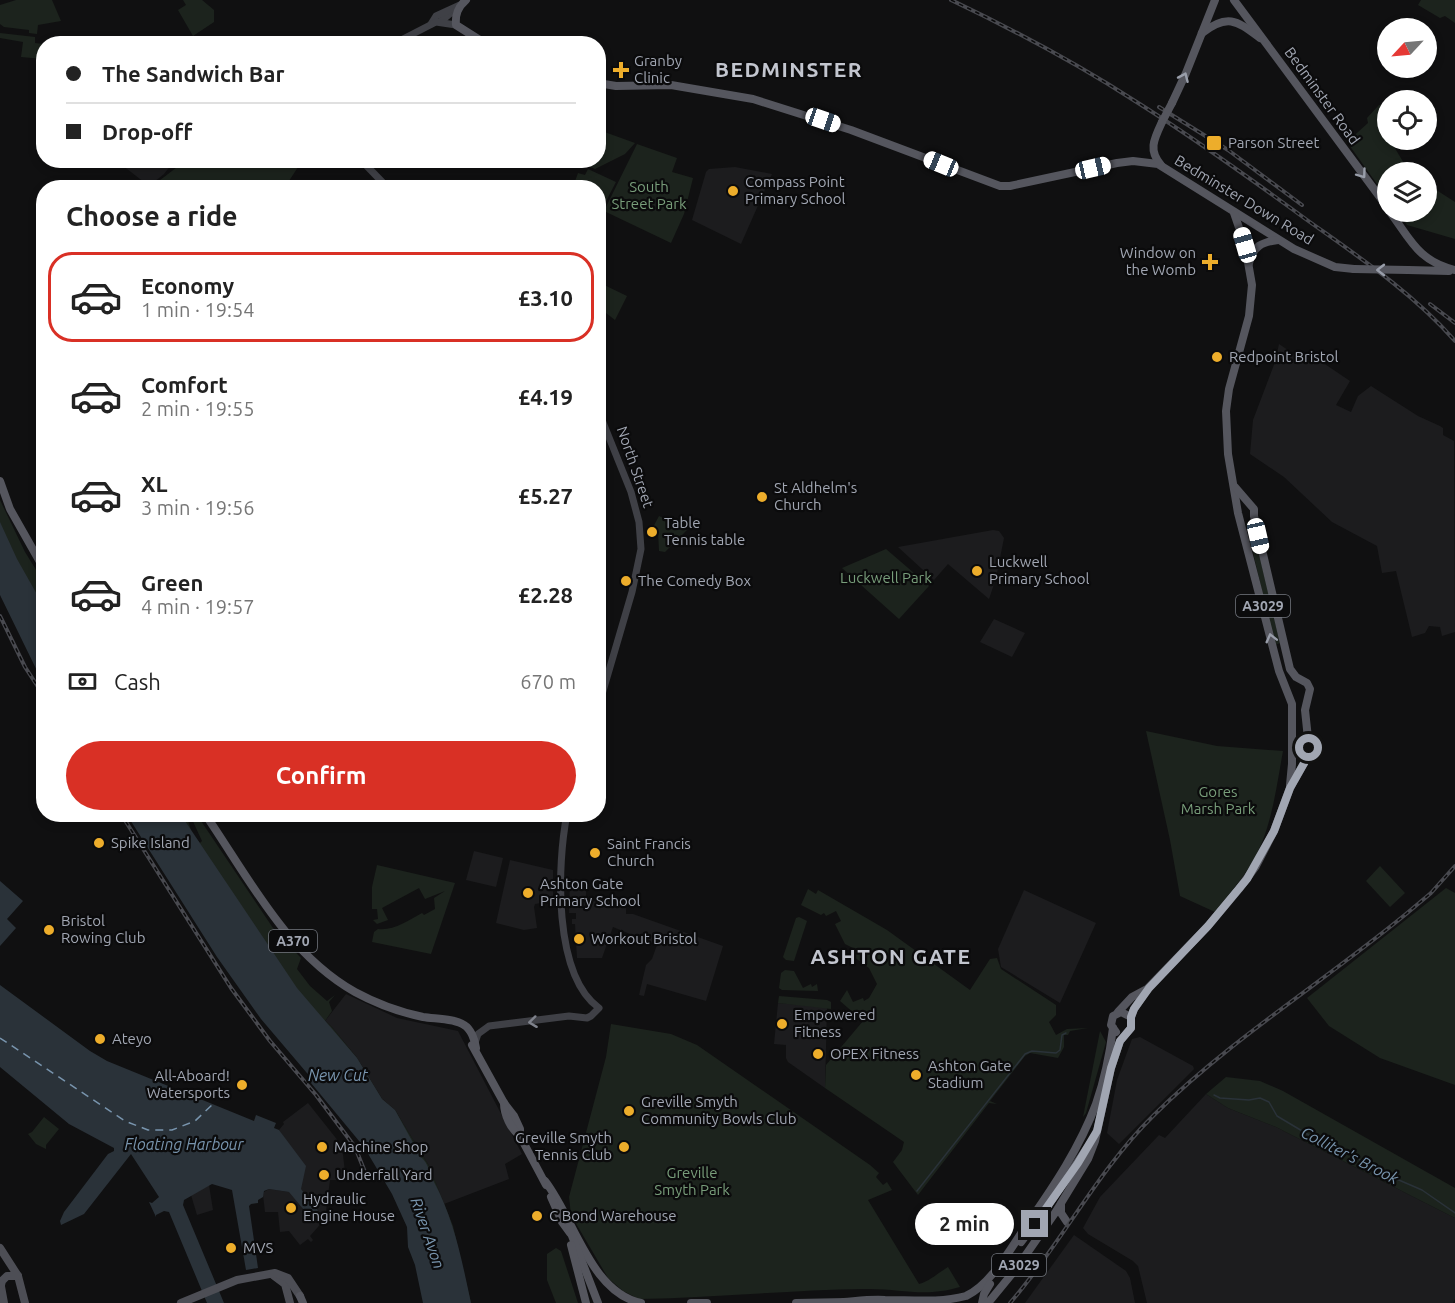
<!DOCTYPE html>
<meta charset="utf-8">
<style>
:root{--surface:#fff;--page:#f2f2f2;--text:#222;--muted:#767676;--line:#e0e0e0;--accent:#d93025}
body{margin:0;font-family:Ubuntu,sans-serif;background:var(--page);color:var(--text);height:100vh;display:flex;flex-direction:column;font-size:22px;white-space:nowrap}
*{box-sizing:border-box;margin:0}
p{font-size:20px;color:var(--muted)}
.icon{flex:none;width:33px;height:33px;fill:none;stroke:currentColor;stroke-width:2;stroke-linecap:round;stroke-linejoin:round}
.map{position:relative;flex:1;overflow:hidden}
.drawer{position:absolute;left:36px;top:180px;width:570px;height:642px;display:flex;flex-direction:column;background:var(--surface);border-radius:24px;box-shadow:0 3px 9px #0003}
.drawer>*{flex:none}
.hud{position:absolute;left:36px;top:36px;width:570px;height:132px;border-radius:24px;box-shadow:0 3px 9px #0003;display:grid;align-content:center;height:132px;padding:0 30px;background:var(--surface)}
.needle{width:39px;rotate:244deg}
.tools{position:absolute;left:1377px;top:18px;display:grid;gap:12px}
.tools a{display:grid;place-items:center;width:60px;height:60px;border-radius:50%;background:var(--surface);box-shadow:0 3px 9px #0003;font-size:30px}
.end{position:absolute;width:27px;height:27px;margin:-14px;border:8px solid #a1a6b2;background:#111;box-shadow:0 0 0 3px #111}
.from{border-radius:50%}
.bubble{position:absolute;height:42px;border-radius:21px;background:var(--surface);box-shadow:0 3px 9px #0003;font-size:20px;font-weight:700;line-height:42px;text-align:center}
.car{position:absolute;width:18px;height:36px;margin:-18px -9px;border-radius:8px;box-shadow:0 0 4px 2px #0007;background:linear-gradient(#fff 24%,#345 0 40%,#fff 0 76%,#345 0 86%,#fff 0)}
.hud b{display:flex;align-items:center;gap:21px;height:57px;font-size:22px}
.hud b+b{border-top:2px solid var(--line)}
.hud i{width:15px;height:15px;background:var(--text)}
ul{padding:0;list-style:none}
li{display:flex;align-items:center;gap:18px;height:90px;margin:0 12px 9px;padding:0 18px;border:3px solid transparent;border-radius:24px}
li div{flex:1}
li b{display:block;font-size:22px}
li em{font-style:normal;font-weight:700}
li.selected{border-color:var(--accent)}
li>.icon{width:54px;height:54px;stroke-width:1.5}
h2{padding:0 30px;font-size:27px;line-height:72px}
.pay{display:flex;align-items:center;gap:15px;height:66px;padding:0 30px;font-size:22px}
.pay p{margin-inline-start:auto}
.button{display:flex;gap:12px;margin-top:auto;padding:12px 30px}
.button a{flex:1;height:69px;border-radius:36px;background:var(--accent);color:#fff;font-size:24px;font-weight:700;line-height:69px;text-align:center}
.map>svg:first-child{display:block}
</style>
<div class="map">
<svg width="1455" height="1303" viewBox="0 0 1455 1303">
<rect width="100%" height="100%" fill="#101011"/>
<g fill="#1c1c1e">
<polygon points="121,161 174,161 164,174 149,186 122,165"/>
<polygon points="735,167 772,174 741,244 692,220 706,172 709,169"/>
<polygon points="1279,344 1304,361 1310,354 1350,381 1336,405 1351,412 1358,396 1371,386 1418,416 1440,426 1443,428 1443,435 1454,441 1455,632 1442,636 1440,627 1429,626 1425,633 1412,637 1396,571 1382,573 1377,546 1332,522 1284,477 1250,454 1253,420 1275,362"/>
<polygon points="993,530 999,531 1004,538 996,578 989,599 948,564 934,580 898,547"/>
<polygon points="994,619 1025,633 1012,657 980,642"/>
<polygon points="474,851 503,858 496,887 466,880"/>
<polygon points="510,860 553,870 553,901 535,904 534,907 537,928 524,930 496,923"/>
<polygon points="570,881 586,882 586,901 626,902 626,914 633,914 723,946 706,1001 647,984 644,996 639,995 646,965 652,959 657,945 613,927 602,958 577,958 575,924 572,924 572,919 576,919 576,913 569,913"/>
<polygon points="1024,890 1096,923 1060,1003 1001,967 998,949"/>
<polygon points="346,994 397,1018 458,1031 522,1154 505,1164 509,1179 444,1204 429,1166 401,1120 395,1110 382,1099 357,1058 331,1026 325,1021"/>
<polygon points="778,1003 827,1007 825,1088 788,1062 786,1058 786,1045 774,1044"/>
<polygon points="1140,1037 1193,1066 1194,1069 1119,1144 1107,1133 1117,1080 1132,1039"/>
<polygon points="1206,1094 1228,1108 1276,1127 1455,1218 1455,1299 1453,1303 1147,1303 1138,1266 1133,1261 1088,1234 1083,1228 1100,1197 1159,1135 1165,1138"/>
<polygon points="308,1103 339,1142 343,1155 346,1180 330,1180 325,1219 310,1236 313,1240 311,1242 308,1239 300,1245 289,1231 280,1232 278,1212 265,1212 263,1195 264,1192 269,1189 289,1192 291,1148 279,1130 284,1124 283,1122"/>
<polygon points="209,1185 213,1210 197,1215 191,1195"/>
<polygon points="1074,1235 1126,1271 1130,1278 1135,1303 1025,1303"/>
</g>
<g fill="#1c231d">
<polygon points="16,0 52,0 61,21 38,25 37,34 29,33 29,30 4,27 0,24 0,5"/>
<polygon points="183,0 202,0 214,10 214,22 193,36 178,10 186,5"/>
<polygon points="1421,0 1455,0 1455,23 1445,16 1440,18 1418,5"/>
<polygon points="0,33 35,37 35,43 43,44 43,59 21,57 23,42 0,38"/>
<polygon points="1384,104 1383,123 1387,133 1388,140 1390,140 1405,165 1413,172 1388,172 1387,198 1347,142 1368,123 1367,118 1379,105"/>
<polygon points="599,130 635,143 625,154 595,169 581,163 582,161 598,160"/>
<polygon points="637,144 677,158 672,172 693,178 684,214 671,243 604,211"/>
<polygon points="185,161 185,160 302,161 285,187 151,187"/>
<polygon points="588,169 616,182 602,209 599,207 598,188 573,187 578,173 585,175"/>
<polygon points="1427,184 1455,202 1455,239 1407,225 1398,212 1426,212"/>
<polygon points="598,282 627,296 615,320 606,313 602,318 599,315"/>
<polygon points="0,500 25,552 43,581 43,620 0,531"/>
<polygon points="659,516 687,530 665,552 659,551 658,531 651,531"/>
<polygon points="1251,522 1253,537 1255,537 1280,643 1275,645 1246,523"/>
<polygon points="886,549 929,586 899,619 842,568"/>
<path d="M1146,731l71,15 66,5c-6,33 -10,66 -23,96 -10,24 -29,44 -45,65l-35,-16 -10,-56z"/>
<polygon points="163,815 186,815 192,833 200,843 202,841 190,815 197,815 273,928 301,958 297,969 310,986 327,1001 335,995 329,1002 332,1011 325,1021 331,1026 357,1058 382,1099 395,1110 429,1166 453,1226 471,1303"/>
<path d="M377,865l78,18 -24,71 -59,-12 2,-10 4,-3c15,2 30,-8 44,-16l2,2 11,-6 -1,-11 11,-7 -20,8 -6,-11 -37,20 6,12 -11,4 -4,-4 5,-1 -1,-10h-5v-22z"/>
<polygon points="1380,866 1405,893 1390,907 1366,881"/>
<polygon points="1446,888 1455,893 1455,1085 1380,1058 1329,1026 1307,998"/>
<polygon points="808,889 816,894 818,890 887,930 970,990 990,959 997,958 1001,969 1056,1005 1056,1015 1049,1022 1056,1035 1067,1029 1088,1028 1070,1031 1068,1035 1064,1035 1064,1047 1058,1058 1030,1053 1025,1056 990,1101 997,1104 989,1103 918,1195 893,1162 902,1150 904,1142 825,1088 826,1065 863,1021 840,1001 847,990 853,1002 863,998 864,1001 869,998 877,984 869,968 854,957 857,950 845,944 835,924 841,921 836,911 826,916 824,913 821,915 801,905"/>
<polygon points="799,917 807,921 794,961 786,960 783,957 796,918"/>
<polygon points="785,970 794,971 803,988 811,984 812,987 817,984 818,991 782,990 779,988 781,973"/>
<polygon points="779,996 827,1000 831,1002 831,1009 778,1003"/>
<path d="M611,1024l60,10 26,11 173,120 9,8 -3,4 7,8 4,-3 5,8 -24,10 51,84c11,-3 19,-11 29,-17l12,20c-37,11 -59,1 -96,2 -75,1 -150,9 -225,10l-16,-8 -15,-13 -37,-63 -2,-18 37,-140z"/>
<polygon points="1100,1031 1106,1042 1086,1113 1083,1117"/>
<polygon points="1226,1077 1260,1081 1283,1091 1455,1188 1455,1218 1276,1127 1228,1108 1206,1094"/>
<polygon points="44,1117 59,1129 46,1145 46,1149 36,1144 28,1134 32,1132"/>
<polygon points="556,1248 561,1251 578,1303 556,1303 547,1280 547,1254"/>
</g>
<g fill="#2a3239">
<polygon points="0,522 17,559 43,605 43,683 0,595"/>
<path d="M127,815h54l116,173 60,70 25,41 13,11 26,47c8,7 8,16 13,25 20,37 28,79 37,121h-48l-8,-38 -7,-18 -1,-20 -15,-33 -28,-47 -53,-64 1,-4 -51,-60 -44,-62z"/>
<polygon points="0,881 23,901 7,919 16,928 0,946"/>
<polygon points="0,985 90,1051 107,1061 254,1121 256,1115 276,1123 274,1128 279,1130 306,1166 301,1189 318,1211 317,1217 309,1216 289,1192 269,1189 264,1191 263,1197 258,1200 258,1203 251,1204 249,1206 258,1268 246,1270 232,1190 212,1184 184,1200 183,1205 224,1303 207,1303 169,1212 164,1211 156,1215 156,1217 149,1202 152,1203 159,1197 131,1154 84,1214 61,1225 60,1221 64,1212 108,1154 114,1151 114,1148 69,1124 0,1067"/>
</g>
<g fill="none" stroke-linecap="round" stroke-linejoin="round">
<g stroke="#2a3239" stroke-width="1.5">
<polyline points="1214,1095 1220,1098 1249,1100 1260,1098 1269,1102 1277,1116 1334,1150 1339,1149 1355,1154 1364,1165 1422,1190 1455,1213"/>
<polyline points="917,1191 1025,1054 1032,1051 1056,1053 1060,1050 1062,1035 1066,1033"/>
</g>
<polyline stroke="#7894ad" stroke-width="1.5" stroke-dasharray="8 6" stroke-linecap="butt" points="0,1038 125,1121 148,1130 172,1130 195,1121 213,1104"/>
<g stroke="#3f4046" stroke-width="7">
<polyline points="440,22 459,6"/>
<polyline points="431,24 436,16 460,5"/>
<polyline points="390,44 401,40 436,22 456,25"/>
<polyline points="361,160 388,188"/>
<polyline points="598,410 631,492 639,522 641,549 632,592 598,708"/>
<path d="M475,1043l3,-9 11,-8 80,-10 18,2 4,-2 8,-8c-46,-33 -42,-144 -32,-194"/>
</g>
<g stroke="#4d4e55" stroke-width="8">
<polyline points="0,1248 18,1276 25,1303"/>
<polyline points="273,1275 285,1284 290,1303"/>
<polyline points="0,1281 4,1303"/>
<polyline points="1,1285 2,1281 7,1276 18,1276"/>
<polyline points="181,1303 237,1280 275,1273 288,1278 300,1296"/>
</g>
<g stroke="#55565e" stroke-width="8">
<path d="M466,0c-8,7 -11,14 -10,25l30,19"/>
<polyline points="1234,0 1388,208"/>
<path d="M1202,33c26,-20 35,-12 58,5"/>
<polyline points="598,83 616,86 671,85 753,99 851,130 1000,186 1010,186 1117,163 1133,161 1158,164 1294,249 1335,267 1354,269"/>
<polyline points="1172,103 1186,73 1215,0"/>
<path d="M1161,165c-13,-15 -7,-26 1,-43"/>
<path d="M1390,212c21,28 28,49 65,58"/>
<polyline points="1234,213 1245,245 1252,285 1249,316 1229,389 1226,411 1228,454 1238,513 1279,671 1292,704 1292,764 1290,785"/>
<path d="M1249,263c4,-17 13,-21 29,-23"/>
<polyline points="1408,270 1449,271"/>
<polyline points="0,481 10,509 44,569"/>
<path d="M205,814c44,64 81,139 150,178 22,12 44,20 68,25 12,2 31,1 41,8 7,4 11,15 12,23"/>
<polyline points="1118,1012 1132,997 1145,990"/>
<polyline points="1116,1032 1111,1025 1113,1016 1121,1012 1131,1017"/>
<polyline points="472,1045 504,1103 514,1116 520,1129 520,1136"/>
<path d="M504,1103c0,12 7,26 16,33l26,49"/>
<path d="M545,1181c29,37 45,111 96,122"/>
<polyline points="551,1197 562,1222 570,1233"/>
<polyline points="1061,1204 1061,1213 1067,1222"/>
<polyline points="569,1228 598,1303"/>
<polyline points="1021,1242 1047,1207 1091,1142"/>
<polyline points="571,1245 586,1303"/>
<polyline points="300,1296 303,1303"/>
<path d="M844,1302c13,-1 27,-3 41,-2 28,0 54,3 81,-4 26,-12 46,-50 62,-73 26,-37 52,-76 68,-119 8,-23 14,-51 17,-76"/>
<polyline points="691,1303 707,1303"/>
<polyline points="796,1303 847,1302"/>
<polyline points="982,1303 984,1294 990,1284"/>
<polyline points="988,1303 1016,1269 1055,1213 1088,1159 1095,1141 1111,1068 1120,1041 1131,1028 1131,1017 1134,1009 1148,988 1208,926 1239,889 1256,866 1274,831 1290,788 1307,758 1309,748 1305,710 1310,689 1307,683 1296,677 1290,669 1254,516 1254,509 1235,487"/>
</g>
<defs>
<g id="rail">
<path d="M951,0c63,30 125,63 184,101 59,37 116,78 172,119 52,37 106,73 148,121"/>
<polyline points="1159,107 1228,150 1302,205"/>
<polyline points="1430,304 1455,323"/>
<polyline points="0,616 25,667 44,696"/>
<polyline points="121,814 231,988 270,1041 316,1095 355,1147 365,1172"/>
<path d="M1010,1303c52,-60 87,-132 144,-188 76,-75 169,-133 252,-201l25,-21 24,-27"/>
</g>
</defs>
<use href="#rail" stroke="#48494f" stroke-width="4"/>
<use href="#rail" stroke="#0b0b0c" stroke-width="1.5" stroke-dasharray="4.5" stroke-linecap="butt"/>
<g stroke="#55565e" stroke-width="8">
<polyline points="1162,122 1172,103"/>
<polyline points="1354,269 1408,270"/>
</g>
</g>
<defs><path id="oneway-chevron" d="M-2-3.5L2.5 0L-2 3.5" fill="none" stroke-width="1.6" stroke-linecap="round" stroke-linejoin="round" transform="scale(1.5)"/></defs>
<g stroke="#999eaa">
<use href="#oneway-chevron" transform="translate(1184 77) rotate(-66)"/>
<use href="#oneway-chevron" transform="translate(1362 174) rotate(54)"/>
<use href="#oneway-chevron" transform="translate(1381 270) rotate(-180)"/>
<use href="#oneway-chevron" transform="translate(1271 638) rotate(-104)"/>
</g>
<use stroke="#7f828c" href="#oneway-chevron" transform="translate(533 1022) rotate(173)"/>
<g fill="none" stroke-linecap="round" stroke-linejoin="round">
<polyline stroke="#a1a6b2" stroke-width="8" points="1035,1224 1078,1163 1097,1131 1111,1068 1120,1041 1131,1028 1131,1017 1134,1009 1149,988 1208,926 1247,879 1274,831 1290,788 1307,758 1309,748"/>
</g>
<g fill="#edad2b" stroke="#0b0b0c" stroke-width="2">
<path d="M618 61h6v6h6v6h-6v6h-6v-6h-6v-6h6z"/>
<rect x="1206" y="135" width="16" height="16" rx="3"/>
<circle cx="733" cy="191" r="6"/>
<path d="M1207 253h6v6h6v6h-6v6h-6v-6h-6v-6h6z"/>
<circle cx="1217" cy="357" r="6"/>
<circle cx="762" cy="497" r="6"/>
<circle cx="652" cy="532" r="6"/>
<circle cx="977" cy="571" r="6"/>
<circle cx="626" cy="581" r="6"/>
<circle cx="99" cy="843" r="6"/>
<circle cx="595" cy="853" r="6"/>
<circle cx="528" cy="893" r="6"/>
<circle cx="49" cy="930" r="6"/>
<circle cx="579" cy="939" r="6"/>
<circle cx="782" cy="1024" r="6"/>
<circle cx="100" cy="1039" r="6"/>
<circle cx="818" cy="1054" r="6"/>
<circle cx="916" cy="1075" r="6"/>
<circle cx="242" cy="1085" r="6"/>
<circle cx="629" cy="1111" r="6"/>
<circle cx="322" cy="1147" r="6"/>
<circle cx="624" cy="1147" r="6"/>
<circle cx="324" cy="1175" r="6"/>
<circle cx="291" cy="1208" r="6"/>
<circle cx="537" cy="1216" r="6"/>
<circle cx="231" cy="1248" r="6"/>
</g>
<g text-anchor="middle" stroke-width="4.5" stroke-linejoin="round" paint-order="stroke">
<g fill="#0b0b0c" stroke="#747880" stroke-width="1.5">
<rect x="1236" y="595" width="54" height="22" rx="4.5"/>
<rect x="269" y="930" width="48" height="22" rx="4.5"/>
<rect x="992" y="1254" width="54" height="22" rx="4.5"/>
</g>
<g font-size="14" font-weight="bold" fill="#a1a6b2">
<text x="1263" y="611">A3029</text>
<text x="293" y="946">A370</text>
<text x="1019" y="1270">A3029</text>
</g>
<g font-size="15" fill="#a1a6b2" stroke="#0b0b0c" text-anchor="start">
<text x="634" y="66">Granby<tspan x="634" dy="17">Clinic</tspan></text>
<text x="1228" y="148">Parson Street</text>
<text x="745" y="187">Compass Point<tspan x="745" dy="17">Primary School</tspan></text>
<text x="1196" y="258" text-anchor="end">Window on<tspan x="1196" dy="17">the Womb</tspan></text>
<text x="1229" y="362">Redpoint Bristol</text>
<text x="774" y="493">St Aldhelm's<tspan x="774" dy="17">Church</tspan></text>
<text x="664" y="528">Table<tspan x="664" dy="17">Tennis table</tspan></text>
<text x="989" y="567">Luckwell<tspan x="989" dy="17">Primary School</tspan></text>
<text x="638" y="586">The Comedy Box</text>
<text x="111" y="848">Spike Island</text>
<text x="607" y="849">Saint Francis<tspan x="607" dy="17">Church</tspan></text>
<text x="540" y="889">Ashton Gate<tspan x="540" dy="17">Primary School</tspan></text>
<text x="61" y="926">Bristol<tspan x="61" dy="17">Rowing Club</tspan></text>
<text x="591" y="944">Workout Bristol</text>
<text x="794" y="1020">Empowered<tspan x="794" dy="17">Fitness</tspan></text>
<text x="112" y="1044">Ateyo</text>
<text x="830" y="1059">OPEX Fitness</text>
<text x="928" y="1071">Ashton Gate<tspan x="928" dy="17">Stadium</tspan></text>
<text x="230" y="1081" text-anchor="end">All-Aboard!<tspan x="230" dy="17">Watersports</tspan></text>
<text x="641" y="1107">Greville Smyth<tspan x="641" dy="17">Community Bowls Club</tspan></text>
<text x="612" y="1143" text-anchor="end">Greville Smyth<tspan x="612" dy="17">Tennis Club</tspan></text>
<text x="334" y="1152">Machine Shop</text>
<text x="336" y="1180">Underfall Yard</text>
<text x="303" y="1204">Hydraulic<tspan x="303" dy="17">Engine House</tspan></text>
<text x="549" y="1221">C Bond Warehouse</text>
<text x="243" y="1253">MVS</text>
</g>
<g font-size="15" fill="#a1a6b2" stroke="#0b0b0c">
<text transform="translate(1322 96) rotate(54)" y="5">Bedminster Road</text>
<text transform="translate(1244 200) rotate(31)" y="5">Bedminster Down Road</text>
<text transform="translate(635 467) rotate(71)" y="5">North Street</text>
</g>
<g font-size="15" fill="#789d7a" stroke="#0b0b0c">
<text x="649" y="192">South<tspan x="649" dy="17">Street Park</tspan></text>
<text x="886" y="583">Luckwell Park</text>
<text x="1218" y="797">Gores<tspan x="1218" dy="17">Marsh Park</tspan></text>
<text x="692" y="1178">Greville<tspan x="692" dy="17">Smyth Park</tspan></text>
</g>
<g font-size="16" font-style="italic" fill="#7894ad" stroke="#0b0b0c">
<text x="338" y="1081">New Cut</text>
<text x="184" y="1150">Floating Harbour</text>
<text transform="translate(1350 1155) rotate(27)" y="6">Colliter's Brook</text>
<text transform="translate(428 1233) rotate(71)" y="6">River Avon</text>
</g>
<g font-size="21" font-weight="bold" letter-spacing="1.5" fill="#c2c5ce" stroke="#0b0b0c">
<text x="789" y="77">BEDMINSTER</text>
<text x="891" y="964">ASHTON GATE</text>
</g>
</g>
</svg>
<div class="tools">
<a><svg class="needle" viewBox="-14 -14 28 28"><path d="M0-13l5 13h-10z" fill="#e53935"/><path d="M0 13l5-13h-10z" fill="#767676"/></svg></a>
<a><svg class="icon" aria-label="locate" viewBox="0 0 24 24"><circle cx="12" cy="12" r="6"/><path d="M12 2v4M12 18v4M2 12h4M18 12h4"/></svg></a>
<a><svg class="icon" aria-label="layers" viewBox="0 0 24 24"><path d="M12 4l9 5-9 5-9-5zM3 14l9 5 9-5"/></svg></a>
</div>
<i class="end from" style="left:1309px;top:748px"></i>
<i class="end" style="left:1035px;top:1224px"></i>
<div class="bubble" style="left:915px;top:1203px;width:99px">2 min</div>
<i class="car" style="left:823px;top:120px;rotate:109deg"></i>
<i class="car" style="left:941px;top:164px;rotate:292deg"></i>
<i class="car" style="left:1093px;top:168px;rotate:77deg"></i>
<i class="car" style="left:1245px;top:245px;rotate:344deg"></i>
<i class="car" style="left:1258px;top:536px;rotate:167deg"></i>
<div class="hud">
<b><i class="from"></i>The Sandwich Bar</b>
<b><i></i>Drop-off</b>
</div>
<section class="drawer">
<h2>Choose a ride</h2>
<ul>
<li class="selected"><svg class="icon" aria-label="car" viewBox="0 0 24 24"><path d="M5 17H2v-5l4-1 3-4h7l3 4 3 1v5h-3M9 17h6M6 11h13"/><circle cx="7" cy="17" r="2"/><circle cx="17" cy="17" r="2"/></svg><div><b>Economy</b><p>1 min · 19:54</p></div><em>£3.10</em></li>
<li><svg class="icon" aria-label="car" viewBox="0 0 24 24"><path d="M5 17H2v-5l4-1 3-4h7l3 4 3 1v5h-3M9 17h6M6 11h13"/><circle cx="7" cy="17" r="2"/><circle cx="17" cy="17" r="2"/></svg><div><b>Comfort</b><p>2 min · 19:55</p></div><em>£4.19</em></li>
<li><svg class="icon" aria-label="car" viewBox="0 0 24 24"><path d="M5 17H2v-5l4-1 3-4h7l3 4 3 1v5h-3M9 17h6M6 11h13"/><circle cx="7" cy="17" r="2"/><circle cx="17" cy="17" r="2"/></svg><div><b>XL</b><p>3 min · 19:56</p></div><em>£5.27</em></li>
<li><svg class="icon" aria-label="car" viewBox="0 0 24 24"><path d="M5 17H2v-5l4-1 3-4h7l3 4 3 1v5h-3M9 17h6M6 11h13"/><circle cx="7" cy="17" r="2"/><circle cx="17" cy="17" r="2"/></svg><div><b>Green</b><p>4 min · 19:57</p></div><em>£2.28</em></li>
</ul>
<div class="pay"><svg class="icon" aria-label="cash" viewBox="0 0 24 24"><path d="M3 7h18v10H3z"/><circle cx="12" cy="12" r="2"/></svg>Cash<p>670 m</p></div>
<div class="button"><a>Confirm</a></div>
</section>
</div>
